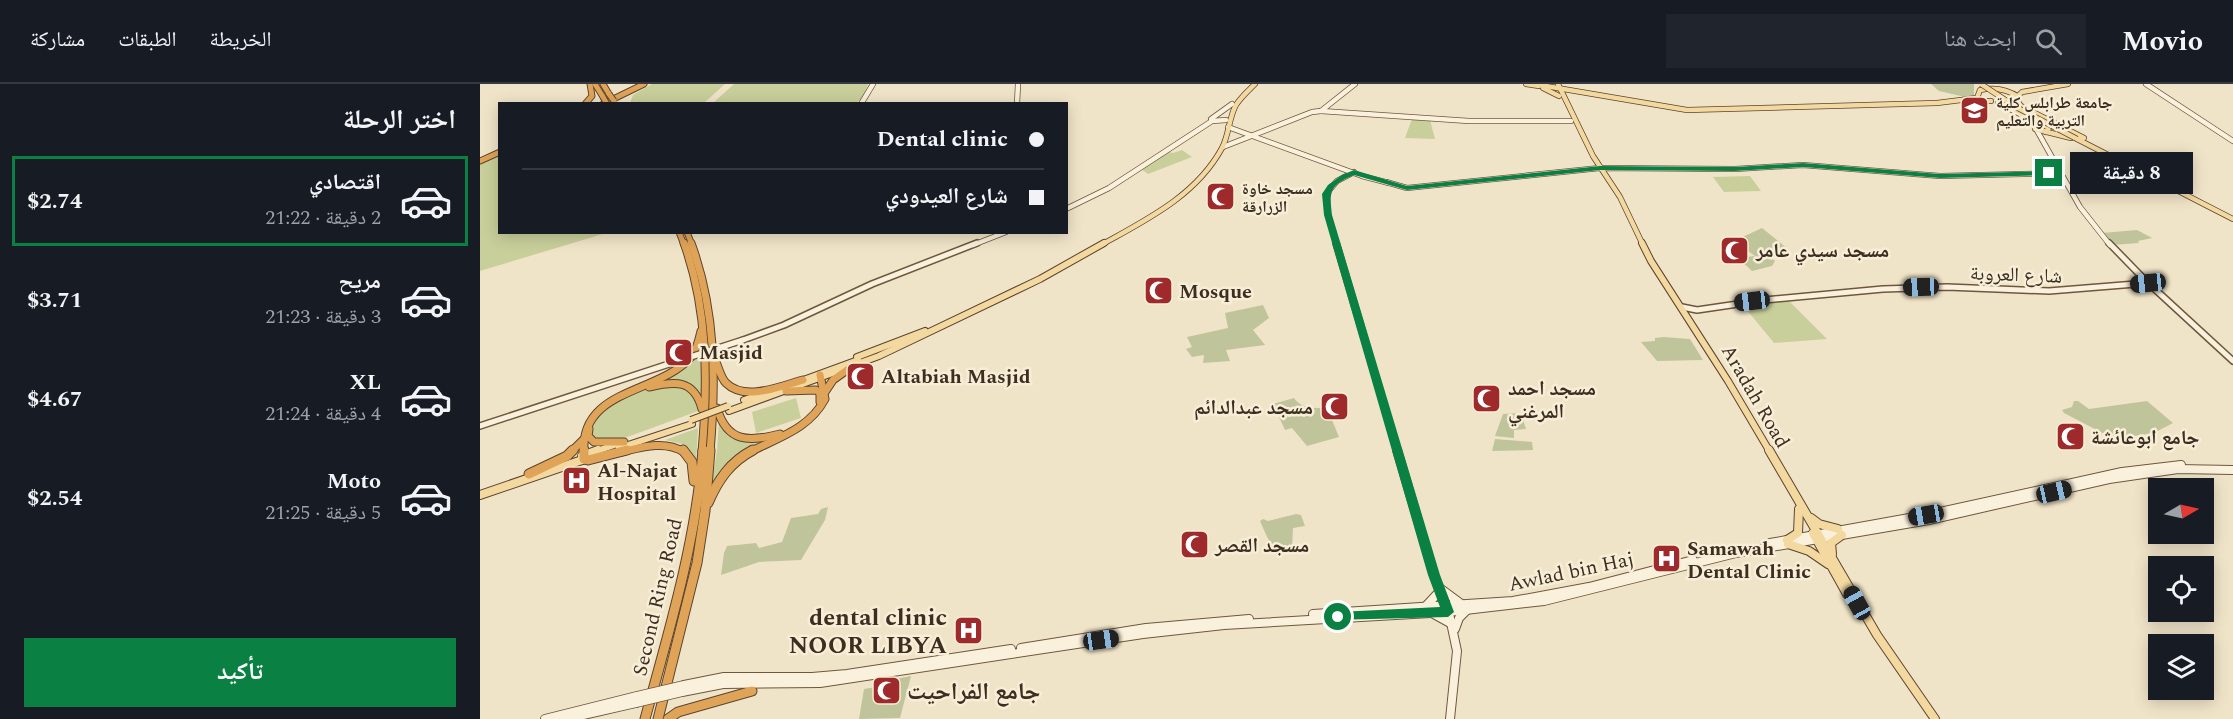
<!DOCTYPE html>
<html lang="ar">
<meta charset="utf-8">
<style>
:root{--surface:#171b24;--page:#20242c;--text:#f1f3f6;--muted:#9ea1a6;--line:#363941;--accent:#0b8043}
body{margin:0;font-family:Spectral,"Noto Naskh Arabic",serif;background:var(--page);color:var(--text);direction:rtl;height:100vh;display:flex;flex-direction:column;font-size:22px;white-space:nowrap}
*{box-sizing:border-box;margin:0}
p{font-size:20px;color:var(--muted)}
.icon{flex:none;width:33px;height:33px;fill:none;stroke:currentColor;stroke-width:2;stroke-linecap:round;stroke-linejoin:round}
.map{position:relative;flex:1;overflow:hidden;direction:ltr}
.sheet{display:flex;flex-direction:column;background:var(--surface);width:480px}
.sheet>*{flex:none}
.banner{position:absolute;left:18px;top:18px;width:570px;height:132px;border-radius:0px;box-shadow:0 3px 15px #0003;direction:rtl;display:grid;align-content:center;height:132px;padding:0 24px;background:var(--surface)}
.needle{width:39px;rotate:81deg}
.tools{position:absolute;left:1668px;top:394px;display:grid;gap:12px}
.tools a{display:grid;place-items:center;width:66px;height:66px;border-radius:0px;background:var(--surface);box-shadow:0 3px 15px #0003;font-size:30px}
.end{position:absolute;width:27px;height:27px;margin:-14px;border:8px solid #0b8043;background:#fff;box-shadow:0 0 0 3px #fff}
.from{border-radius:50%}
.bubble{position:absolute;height:42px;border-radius:0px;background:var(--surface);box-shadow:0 3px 15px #0003;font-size:20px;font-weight:700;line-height:42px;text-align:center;direction:rtl}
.car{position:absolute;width:18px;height:36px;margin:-18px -9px;border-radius:8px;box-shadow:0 0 4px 2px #0007;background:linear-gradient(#222 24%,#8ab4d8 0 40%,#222 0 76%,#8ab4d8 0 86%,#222 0)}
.banner b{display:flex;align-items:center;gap:21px;height:57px;font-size:22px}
.banner b+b{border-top:2px solid var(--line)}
.banner i{width:15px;height:15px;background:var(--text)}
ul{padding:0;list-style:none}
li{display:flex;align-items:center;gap:18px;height:90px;margin:0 12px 9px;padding:0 12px;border:3px solid transparent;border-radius:0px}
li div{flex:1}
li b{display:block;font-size:22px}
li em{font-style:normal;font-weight:700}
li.on{border-color:var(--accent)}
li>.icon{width:54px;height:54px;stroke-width:1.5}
h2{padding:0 24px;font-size:27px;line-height:72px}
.action{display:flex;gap:12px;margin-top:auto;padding:12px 24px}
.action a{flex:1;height:69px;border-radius:0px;background:var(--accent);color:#fff;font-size:24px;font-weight:700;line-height:69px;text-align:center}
header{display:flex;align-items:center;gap:36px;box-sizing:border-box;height:84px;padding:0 30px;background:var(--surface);border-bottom:2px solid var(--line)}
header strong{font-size:28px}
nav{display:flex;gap:33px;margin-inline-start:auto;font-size:21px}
.search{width:420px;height:54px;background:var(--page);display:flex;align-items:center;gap:15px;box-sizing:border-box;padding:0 21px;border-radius:0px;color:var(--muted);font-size:22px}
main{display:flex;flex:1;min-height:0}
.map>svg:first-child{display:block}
</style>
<header>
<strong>Movio</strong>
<div class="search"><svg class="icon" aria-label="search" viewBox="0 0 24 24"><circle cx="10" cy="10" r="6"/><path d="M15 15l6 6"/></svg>ابحث هنا</div>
<nav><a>الخريطة</a><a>الطبقات</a><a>مشاركة</a></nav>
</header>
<main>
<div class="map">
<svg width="1753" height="635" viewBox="0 0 1753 635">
<rect width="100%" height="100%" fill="#f0e4c8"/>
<g fill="#c9cf9b">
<polygon points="172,0 245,0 224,19 150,19 153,11"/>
<polygon points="254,0 388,0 382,15 375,19 232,20"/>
<polygon points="933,32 950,36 955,55 925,54"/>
<polygon points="702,66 712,73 668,90 661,85 689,68 693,69"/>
<polygon points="19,71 20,148 126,149 0,187 0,80"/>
<polygon points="1270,92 1281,107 1244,108 1233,93"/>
<polygon points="1308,216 1347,255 1294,259 1262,220"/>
<path d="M226,273l-5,53 -90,33h-12l-10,-12c3,-5 5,-11 10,-15 18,-17 83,-57 107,-59z"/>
<polygon points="316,314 321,334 276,349 272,328"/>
<polygon points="239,335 258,354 301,350 269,369 229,413 237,367"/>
<polygon points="218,344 216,378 202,360 185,356"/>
</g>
<g fill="#bfc49a">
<polygon points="1451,0 1494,0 1494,12 1490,14 1459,7"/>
<polygon points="1282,144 1308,165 1306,168 1292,168 1290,173 1295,177 1292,182 1272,187 1258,174 1275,172 1254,157"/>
<polygon points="1657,146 1672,154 1658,157 1659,159 1632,161 1622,149"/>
<polygon points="783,221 789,234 773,246 785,261 746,266 750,277 723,279 724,271 712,273 706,265 712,263 707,253 748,244 745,229"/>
<polygon points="1183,253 1210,255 1223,276 1177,277 1161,258 1175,257 1175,254"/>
<path d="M814,314c7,11 21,10 33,10l12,29 -32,9 -15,-18 -7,2 -12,-26z"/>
<polygon points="1594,317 1598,317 1609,325 1667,317 1693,339 1674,349 1634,355 1584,329 1582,326 1592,323"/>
<polygon points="1041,329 1046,345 1034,346 1034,354 1015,352 1023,330"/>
<polygon points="1015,355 1052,358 1053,366 1012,367"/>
<polygon points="348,423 345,436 321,476 279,478 241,491 244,469 247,462 276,459 279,464 302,458 311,434 338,430 341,425"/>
<path d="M816,430l5,1 4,11 -12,2 -1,19 -4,2v3c-17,2 -22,-19 -28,-31l3,-2 5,2z"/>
<polygon points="431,592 420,634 379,635 384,605 402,602 400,615 412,613 416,595"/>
</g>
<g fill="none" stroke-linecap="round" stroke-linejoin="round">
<defs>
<g id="secondary-far2">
<polyline points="1666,0 1753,57"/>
<polyline points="1518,19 1540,30 1555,43 1600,123 1630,161"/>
<polyline points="381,20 393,0"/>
<polyline points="537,20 538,0"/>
<polyline points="841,27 989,37 1091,37"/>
<polyline points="731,35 752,20"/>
<polyline points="748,43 882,92 909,99"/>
<polyline points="743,63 832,28 841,27 875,0"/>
<polyline points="906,98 927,104 1120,84 1255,85 1323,81 1460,92 1581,89"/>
<polyline points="586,125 629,104 732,37 746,36"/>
<polyline points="493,161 526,148"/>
<polyline points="857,161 848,131 846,110 857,97 874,88"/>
</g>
<g id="secondary-far1">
<polyline points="856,159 918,368"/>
<polyline points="1629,159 1666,197 1753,277"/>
<polyline points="1202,223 1217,226 1285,216 1403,205 1467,203 1569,207 1668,199"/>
<polyline points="263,256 304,241 392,200 497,159"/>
<polyline points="0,342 192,279"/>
</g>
<g id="secondary">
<polyline points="917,366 954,491 970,534 977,567 970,635"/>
<polyline points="1290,459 1446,431 1642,388 1701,381"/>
<polyline points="961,505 984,522"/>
<polyline points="946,522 960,507"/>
<polyline points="952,529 972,540"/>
<polyline points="833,530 1033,517 1109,503 1213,476"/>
<polyline points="975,545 979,534 986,527"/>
<polyline points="541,564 666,544 769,535"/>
<polyline points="204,601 244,593 332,593 367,590 531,565"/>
<polyline points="202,608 243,600 340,599 663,550 744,541 968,528 1064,517 1256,469 1449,436 1629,395 1698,385 1753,386"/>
<polyline points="65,635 157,612"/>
<polyline points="86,635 156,619"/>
</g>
<g id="primary-far2">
<polyline points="1046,0 1059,2"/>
<path d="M1054,0l153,26 250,-7 40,-5 3,-8c14,-3 27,-1 39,7l-1,5"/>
<polyline points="1078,0 1113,72 1140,113 1163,161"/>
<polyline points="1063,4 1079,12"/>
<polyline points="1538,12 1542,8 1588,0"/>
<polyline points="1493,17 1511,17"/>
<polyline points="1538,18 1541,22 1604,54"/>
<polyline points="1525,20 1569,44 1566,48"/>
<polyline points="1555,45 1591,54"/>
<polyline points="1597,55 1753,135"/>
<polyline points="1641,80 1652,94"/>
<polyline points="1692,94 1686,95 1692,100"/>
<path d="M621,161c45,-25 95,-49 121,-97 7,-13 7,-31 14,-43 5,-8 13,-15 19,-21"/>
</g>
<g id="primary-far1">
<polyline points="1162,159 1171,177 1248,297 1290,368"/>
<polyline points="377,273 445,247"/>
<polyline points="318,298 378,276"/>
<polyline points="264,316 288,308"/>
<polyline points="249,327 399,272 560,195 624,159"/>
<polyline points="139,364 212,340"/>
<polyline points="114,368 140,359"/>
</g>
<g id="primary">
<polyline points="1289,366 1397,551 1455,635"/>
<polyline points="102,372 118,366"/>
<polyline points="0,411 108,374"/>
<polyline points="1331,434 1339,440 1358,445"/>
<polyline points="1333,449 1367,510"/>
<polyline points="1307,456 1318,449 1319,425"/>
<polyline points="1308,460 1329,467 1348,480"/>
<polyline points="1352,470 1351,459 1362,451"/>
</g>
<g id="highway-far2">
<polyline points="115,0 123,13"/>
<polyline points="123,0 129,10"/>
<polyline points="105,20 112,12 110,0"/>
<polyline points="123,20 164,0"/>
<polyline points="0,77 20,68"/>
<polyline points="199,148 204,161"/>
<polyline points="207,148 212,161"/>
</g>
<g id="highway-far1">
<path d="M204,159c24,66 24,140 18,209"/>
<path d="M211,159c25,68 25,138 19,209"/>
<path d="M236,278c3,7 5,16 10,21 19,19 55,3 77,-3"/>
<path d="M169,303c26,-6 45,-8 53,22"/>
<polyline points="306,307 336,306 340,309 340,318"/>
<polyline points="345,308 353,296 367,286"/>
<path d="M237,324c10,35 32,34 63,26"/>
<polyline points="109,345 108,352 114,358 144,358"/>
<polyline points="91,368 103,356"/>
<path d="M104,368c-4,-64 75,-58 107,-95 6,-7 8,-17 10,-26"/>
<path d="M141,368c21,-5 44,-12 63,0"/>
<path d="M270,368c29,-15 59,-23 75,-53l-5,-24"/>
</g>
<g id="highway">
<polyline points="104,366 104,375 108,376 147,366"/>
<polyline points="203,366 212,378 214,397"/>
<polyline points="49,390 87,372 93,366"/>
<path d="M228,419c10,-23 22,-41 45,-53"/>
<path d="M165,635c24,-88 51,-177 58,-269"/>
<polyline points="178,635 217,479 225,427 230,366"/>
<polyline points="188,635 198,628 272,607"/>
</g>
</defs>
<use href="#secondary-far2" stroke="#6f573f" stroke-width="6"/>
<use href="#secondary-far1" stroke="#6f573f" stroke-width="8"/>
<use href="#secondary" stroke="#6f573f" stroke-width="10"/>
<use href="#primary-far2" stroke="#5b4430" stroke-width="6"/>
<use href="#primary-far1" stroke="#5b4430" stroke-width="8"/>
<use href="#primary" stroke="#5b4430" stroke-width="10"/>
<use href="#highway-far2" stroke="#5b4430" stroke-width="7"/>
<use href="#highway-far1" stroke="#5b4430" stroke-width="9"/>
<use href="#highway" stroke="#5b4430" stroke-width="11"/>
<use href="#secondary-far2" stroke="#faf1dc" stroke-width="4.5"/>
<use href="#secondary-far1" stroke="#faf1dc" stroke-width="5"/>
<use href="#secondary" stroke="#faf1dc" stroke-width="8"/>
<use href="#primary-far2" stroke="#f3d9a0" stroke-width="4.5"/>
<use href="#primary-far1" stroke="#f3d9a0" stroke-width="6"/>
<use href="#primary" stroke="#f3d9a0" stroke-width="8"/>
<use href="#highway-far2" stroke="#e0a458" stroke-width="5"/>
<use href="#highway-far1" stroke="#e0a458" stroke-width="7"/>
<use href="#highway" stroke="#e0a458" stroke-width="9"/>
<defs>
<polyline id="secondary-bridge-far1" points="192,279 263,256"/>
<g id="secondary-bridge">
<polyline points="157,612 204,601"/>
<polyline points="156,619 202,608"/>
</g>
<polyline id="primary-bridge-far1" points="1501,0 1536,23 1597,55"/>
<polyline id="primary-bridge" points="211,336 248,322"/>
<g id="highway-bridge">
<polyline points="129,10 134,17"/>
<polyline points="123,13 127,20"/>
</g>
</defs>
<use href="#secondary-bridge-far1" stroke="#6f573f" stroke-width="8" stroke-linecap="butt"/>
<use href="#secondary-bridge" stroke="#6f573f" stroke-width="10" stroke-linecap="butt"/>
<use href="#primary-bridge-far1" stroke="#5b4430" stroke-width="6" stroke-linecap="butt"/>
<use href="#primary-bridge" stroke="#5b4430" stroke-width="8" stroke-linecap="butt"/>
<use href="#highway-bridge" stroke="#5b4430" stroke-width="7" stroke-linecap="butt"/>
<use href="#secondary-bridge-far1" stroke="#faf1dc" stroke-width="5"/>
<use href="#secondary-bridge" stroke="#faf1dc" stroke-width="8"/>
<use href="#primary-bridge-far1" stroke="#f3d9a0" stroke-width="4.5"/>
<use href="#primary-bridge" stroke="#f3d9a0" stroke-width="6"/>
<use href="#highway-bridge" stroke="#e0a458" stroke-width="5"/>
</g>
<path fill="#0b8043" d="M1323,79l137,11 109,-3 3,2 -3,2 -109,3 -137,-11 -68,4 -135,-1 -193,20 -53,-15c-24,10 -25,16 -22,40l108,360 14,37 -6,5 -115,3 -1,-3 6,-5 102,-5 -12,-32 -104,-360 -2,-21 6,-9 14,-10 12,-5 53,16 193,-20 135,1z"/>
<defs>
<symbol id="university-square" viewBox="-11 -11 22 22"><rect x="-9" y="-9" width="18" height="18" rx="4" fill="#9e2a2b" stroke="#f7eed8"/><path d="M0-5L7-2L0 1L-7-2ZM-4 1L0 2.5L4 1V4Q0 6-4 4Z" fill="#fff"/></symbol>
<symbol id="mosque-square" viewBox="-11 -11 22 22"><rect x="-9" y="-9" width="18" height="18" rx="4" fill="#9e2a2b" stroke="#f7eed8"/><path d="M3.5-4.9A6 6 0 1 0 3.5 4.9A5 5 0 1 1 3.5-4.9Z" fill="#fff"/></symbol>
<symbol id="hospital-square" viewBox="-11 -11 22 22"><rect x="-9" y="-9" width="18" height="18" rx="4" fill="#9e2a2b" stroke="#f7eed8"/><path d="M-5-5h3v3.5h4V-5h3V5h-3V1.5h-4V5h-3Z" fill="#fff"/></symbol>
</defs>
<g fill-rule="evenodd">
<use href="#university-square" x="1478" y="10" width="33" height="33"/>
<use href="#mosque-square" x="724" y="96" width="33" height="33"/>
<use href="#mosque-square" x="1238" y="150" width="33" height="33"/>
<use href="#mosque-square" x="662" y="190" width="33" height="33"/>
<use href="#mosque-square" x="182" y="252" width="33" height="33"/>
<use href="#mosque-square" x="364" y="276" width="33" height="33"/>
<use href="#mosque-square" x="990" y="298" width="33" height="33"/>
<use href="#mosque-square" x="838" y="306" width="33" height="33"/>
<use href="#mosque-square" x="1574" y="336" width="33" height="33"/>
<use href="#hospital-square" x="80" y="380" width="33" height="33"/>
<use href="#mosque-square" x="698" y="444" width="33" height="33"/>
<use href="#hospital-square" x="1170" y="458" width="33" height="33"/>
<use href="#hospital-square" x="472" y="530" width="33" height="33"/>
<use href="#mosque-square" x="390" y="590" width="33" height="33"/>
</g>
<g text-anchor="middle" stroke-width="5" stroke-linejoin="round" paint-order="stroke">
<g font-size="16" font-weight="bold" fill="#3d2e20" stroke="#f7eed8" text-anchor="start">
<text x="1516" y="24">جامعة طرابلس كلية<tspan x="1516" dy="18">التربية والتعليم</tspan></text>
<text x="762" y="110">مسجد خاوة<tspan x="762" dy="18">الزرارقة</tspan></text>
</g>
<g font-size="20" font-weight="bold" fill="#3d2e20" stroke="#f7eed8" text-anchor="start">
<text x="1276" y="173">مسجد سيدي عامر</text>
<text x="699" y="214">Mosque</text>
<text x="219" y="275">Masjid</text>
<text x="401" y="299">Altabiah Masjid</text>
<text x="1028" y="311">مسجد احمد<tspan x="1028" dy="23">المرغني</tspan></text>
<text x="833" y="330" text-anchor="end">مسجد عبدالدائم</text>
<text x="1611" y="360">جامع ابوعائشة</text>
<text x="117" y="393">Al-Najat<tspan x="117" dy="23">Hospital</tspan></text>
<text x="735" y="468">مسجد القصر</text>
<text x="1207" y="471">Samawah<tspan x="1207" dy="23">Dental Clinic</tspan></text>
</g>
<g font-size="20" fill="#3d2e20" stroke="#f7eed8">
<text transform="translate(1536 190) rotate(2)" y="7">شارع العروبة</text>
<text transform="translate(1276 312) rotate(60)" y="7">Aradah Road</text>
<text transform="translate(1091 487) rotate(-12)" y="7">Awlad bin Haj</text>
<text transform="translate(177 513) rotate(-77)" y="7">Second Ring Road</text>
</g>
<g font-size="24" font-weight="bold" fill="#3d2e20" stroke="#f7eed8" text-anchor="end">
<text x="467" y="541">dental clinic<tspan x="467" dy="28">NOOR LIBYA</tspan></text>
<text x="427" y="615" text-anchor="start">جامع الفراحيت</text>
</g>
</g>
</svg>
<div class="tools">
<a><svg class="needle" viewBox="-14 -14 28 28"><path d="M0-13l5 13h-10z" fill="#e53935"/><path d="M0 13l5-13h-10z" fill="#9ea1a6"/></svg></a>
<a><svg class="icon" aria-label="locate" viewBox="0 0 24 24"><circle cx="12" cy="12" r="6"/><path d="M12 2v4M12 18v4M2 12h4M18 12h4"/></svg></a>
<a><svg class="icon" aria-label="layers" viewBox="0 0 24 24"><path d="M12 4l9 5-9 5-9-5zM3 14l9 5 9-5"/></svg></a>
</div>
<i class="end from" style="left:858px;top:533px"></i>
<i class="end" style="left:1569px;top:89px"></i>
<div class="bubble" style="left:1590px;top:68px;width:123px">8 دقيقة</div>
<i class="car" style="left:1668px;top:199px;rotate:264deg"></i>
<i class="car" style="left:1441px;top:203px;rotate:268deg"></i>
<i class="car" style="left:1272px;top:217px;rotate:263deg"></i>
<i class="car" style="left:1574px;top:408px;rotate:77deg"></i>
<i class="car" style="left:1446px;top:431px;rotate:260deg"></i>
<i class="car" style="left:1377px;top:519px;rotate:331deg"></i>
<i class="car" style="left:621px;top:556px;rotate:82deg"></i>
<div class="banner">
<b><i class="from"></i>Dental clinic</b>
<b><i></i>شارع العيدودي</b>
</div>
</div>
<section class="sheet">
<h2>اختر الرحلة</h2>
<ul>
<li class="on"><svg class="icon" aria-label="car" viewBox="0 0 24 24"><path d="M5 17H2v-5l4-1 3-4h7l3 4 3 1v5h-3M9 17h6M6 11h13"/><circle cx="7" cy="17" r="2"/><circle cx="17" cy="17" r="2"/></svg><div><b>اقتصادي</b><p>2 دقيقة · 21:22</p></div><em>$2.74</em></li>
<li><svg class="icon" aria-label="car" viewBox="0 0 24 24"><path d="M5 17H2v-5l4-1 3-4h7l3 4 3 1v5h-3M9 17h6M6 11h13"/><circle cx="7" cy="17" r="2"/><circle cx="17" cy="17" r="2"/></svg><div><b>مريح</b><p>3 دقيقة · 21:23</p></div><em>$3.71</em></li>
<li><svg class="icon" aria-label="car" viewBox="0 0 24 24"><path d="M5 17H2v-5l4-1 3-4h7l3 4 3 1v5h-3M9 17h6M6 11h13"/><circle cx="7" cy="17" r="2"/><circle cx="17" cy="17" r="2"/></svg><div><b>XL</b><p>4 دقيقة · 21:24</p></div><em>$4.67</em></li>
<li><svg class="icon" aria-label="car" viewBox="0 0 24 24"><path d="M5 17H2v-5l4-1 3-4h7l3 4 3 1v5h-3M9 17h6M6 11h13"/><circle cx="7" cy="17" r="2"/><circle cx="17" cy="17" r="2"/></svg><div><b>Moto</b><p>5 دقيقة · 21:25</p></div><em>$2.54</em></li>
</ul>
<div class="action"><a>تأكيد</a></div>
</section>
</main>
